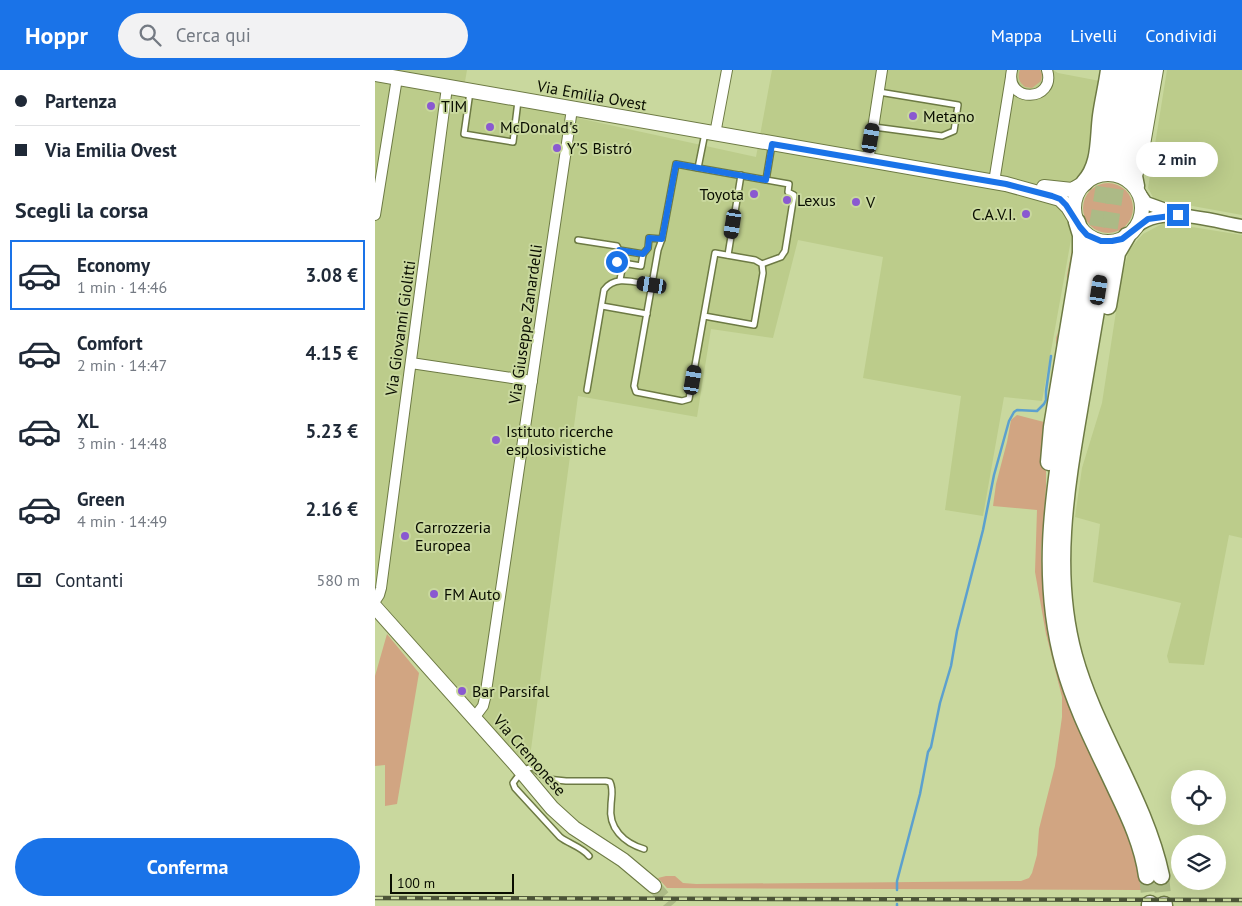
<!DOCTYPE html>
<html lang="it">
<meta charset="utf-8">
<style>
:root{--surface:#fff;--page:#f2f2f3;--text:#1f2937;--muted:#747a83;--line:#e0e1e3;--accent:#1a73e8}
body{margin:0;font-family:"PT Sans",sans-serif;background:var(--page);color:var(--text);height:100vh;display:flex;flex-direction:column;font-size:19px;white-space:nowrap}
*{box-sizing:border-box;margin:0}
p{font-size:16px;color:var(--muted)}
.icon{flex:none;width:28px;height:28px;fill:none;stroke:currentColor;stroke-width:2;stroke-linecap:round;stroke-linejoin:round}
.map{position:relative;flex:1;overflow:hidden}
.sheet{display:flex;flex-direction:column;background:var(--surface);width:375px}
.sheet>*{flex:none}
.guide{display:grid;align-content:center;height:110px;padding:0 15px;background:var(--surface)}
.tools{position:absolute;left:796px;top:700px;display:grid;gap:10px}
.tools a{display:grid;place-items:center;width:55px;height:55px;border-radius:50%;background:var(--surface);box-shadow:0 5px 20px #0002;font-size:25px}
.scale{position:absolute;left:15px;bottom:12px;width:124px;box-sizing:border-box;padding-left:5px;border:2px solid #090d00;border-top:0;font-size:14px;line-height:18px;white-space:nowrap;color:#090d00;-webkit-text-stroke:4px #c9d89e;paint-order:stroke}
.end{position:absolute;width:22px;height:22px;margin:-11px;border:6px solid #1a73e8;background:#fff;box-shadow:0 0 0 2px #fff}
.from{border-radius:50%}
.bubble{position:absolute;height:35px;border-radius:18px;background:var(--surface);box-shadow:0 5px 20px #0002;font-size:16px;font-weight:600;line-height:35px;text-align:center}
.car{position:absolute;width:15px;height:30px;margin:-15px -8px;border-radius:6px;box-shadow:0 0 4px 1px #0007;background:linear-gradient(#222 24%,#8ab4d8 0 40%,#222 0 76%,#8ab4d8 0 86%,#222 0)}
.guide b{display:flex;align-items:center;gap:18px;height:48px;font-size:19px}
.guide b+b{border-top:1px solid var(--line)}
.guide i{width:12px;height:12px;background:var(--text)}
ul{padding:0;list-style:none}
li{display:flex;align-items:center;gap:15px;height:70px;margin:0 10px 8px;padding:0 5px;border:2px solid transparent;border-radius:0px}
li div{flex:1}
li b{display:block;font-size:19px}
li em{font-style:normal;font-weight:600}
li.on{border-color:var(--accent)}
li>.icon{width:45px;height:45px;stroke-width:1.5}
h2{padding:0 15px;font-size:22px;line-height:60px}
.pay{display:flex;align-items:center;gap:12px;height:55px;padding:0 15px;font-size:19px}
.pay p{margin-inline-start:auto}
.button{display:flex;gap:10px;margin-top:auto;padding:10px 15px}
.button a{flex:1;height:58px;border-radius:30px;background:var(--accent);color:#fff;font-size:20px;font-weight:600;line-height:58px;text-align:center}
header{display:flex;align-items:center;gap:30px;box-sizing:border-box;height:70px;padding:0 25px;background:var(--accent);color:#fff}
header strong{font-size:24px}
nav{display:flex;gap:28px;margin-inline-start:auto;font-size:18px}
.search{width:350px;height:45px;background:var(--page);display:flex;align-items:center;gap:12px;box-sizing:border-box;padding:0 18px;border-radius:28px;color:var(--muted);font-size:19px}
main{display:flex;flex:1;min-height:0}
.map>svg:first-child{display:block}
</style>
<header>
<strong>Hoppr</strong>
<div class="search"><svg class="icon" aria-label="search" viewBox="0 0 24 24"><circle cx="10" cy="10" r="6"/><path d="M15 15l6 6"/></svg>Cerca qui</div>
<nav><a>Mappa</a><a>Livelli</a><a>Condividi</a></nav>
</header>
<main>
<section class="sheet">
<div class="guide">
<b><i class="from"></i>Partenza</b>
<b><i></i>Via Emilia Ovest</b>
</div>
<h2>Scegli la corsa</h2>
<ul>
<li class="on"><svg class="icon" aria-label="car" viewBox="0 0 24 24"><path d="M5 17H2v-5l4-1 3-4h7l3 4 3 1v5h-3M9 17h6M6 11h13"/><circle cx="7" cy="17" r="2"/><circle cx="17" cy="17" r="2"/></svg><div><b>Economy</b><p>1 min · 14:46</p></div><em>3.08 €</em></li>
<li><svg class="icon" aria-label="car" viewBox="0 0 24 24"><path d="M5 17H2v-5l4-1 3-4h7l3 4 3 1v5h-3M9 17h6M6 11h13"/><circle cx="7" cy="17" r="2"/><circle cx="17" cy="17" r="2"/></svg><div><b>Comfort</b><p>2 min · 14:47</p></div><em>4.15 €</em></li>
<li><svg class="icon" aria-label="car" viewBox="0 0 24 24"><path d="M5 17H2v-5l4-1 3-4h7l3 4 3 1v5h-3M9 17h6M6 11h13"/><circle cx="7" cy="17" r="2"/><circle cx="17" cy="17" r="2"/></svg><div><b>XL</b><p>3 min · 14:48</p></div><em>5.23 €</em></li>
<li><svg class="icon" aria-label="car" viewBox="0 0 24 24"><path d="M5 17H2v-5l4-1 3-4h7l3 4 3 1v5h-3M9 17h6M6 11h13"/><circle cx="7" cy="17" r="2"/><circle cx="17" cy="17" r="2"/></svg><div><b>Green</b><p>4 min · 14:49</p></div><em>2.16 €</em></li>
</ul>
<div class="pay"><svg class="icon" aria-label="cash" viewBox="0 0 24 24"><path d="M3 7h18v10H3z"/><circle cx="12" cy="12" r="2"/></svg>Contanti<p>580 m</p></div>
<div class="button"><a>Conferma</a></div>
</section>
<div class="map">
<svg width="867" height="836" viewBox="0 0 867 836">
<rect width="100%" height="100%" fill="#c9d89e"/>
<g fill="#bccc8b">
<polygon points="0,0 92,0 88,23 381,87 397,0 678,0 683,3 725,11 710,98 695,126 697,164 667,331 629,327 608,446 570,440 586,326 488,308 508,187 423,170 398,268 336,259 322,347 203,326 153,702 0,524"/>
<polygon points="792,0 867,0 867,145 779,129 773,118"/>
<polygon points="792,153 867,165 867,468 854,465 829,595 794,593 792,586 806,533 718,512 725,454 700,447 707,398 727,333 746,209 754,180 768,164 785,155"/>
</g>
<g fill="#d1a582">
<path d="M645,0h20l2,4 -1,7 -9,7 -7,-1c-6,-5 -8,-10 -5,-17z"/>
<circle cx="733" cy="138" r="25"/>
<polygon points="697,180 700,180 671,382 671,417 666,481 667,503 674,553 758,778 765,806 766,820 292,818 283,808 291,806 300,806 308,813 321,814 646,811 654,808 657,803 662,785 664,759 680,696 687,647 687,627 671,564 660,502 662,440 618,436 621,414 632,372 636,350 642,345 669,352 672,351 681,284 681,268 691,239 692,205"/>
<polygon points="12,564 44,603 22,734 10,736 10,695 0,696 0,606"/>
</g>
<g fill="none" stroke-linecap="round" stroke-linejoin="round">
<g stroke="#5ca0ce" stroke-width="2.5">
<polyline points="522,820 522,811 545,724 553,682 556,677 565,633 576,596 582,561 608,460 619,405 634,351 639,342 642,340 662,341 669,334 671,330 671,321 676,286"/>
<polyline points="522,834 522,836"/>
</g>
<polyline stroke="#acba86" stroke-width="14" stroke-dasharray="14 7" stroke-linecap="butt" points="279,816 296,836"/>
<g stroke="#acba86" stroke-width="16" stroke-dasharray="16 8" stroke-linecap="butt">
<polyline points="718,180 732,97"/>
<polyline points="731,182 744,99"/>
<polyline points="772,806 775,834"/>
<polyline points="786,806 789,835"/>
</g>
<defs>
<g id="service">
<polyline points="95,22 89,64 138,72 143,31"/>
<polyline points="499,57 567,66 579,61 583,35 504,22"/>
<polyline points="330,63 323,98 414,114 413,122 419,125 410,181 406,187 387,194"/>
<polyline points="323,98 301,94 287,169 283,180 259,316 261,322 307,331 314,329 340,183 380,190 387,194 388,203 379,255 329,246"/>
<polyline points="391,110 397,74"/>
<polyline points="203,170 242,176 244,180 268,184 266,196 248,193 245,210"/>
<polyline points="244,180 242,192 248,193"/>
<polyline points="268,184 273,178 274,168 287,169"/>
<polyline points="353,185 366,105"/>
<polyline points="227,236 272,244"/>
<path d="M212,320l17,-100c11,-16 32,-7 48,-5"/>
<path d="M214,786c-7,-9 -20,-12 -29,-19l-45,-49 -2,-5c5,-7 11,-15 20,-16l14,12 19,2h40l4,1c4,8 1,16 1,24 -3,22 13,37 33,43"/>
</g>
<g id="minor">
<path d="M637,0c-8,34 45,32 35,0"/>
<polyline points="340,64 352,0"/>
<polyline points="493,91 507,0"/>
<polyline points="761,108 767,92 783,0"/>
<polyline points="619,112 636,7"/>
<polyline points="0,145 22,8"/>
<polyline points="36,293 157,311"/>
<polyline points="0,531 4,525 6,518 72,17"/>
<polyline points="99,648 108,636 110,628 197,39"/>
</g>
<g id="tertiary">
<polyline points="764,123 771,133 799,143"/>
<path d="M759,159c25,-26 77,-8 108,-3"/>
</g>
<g id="secondary">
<polyline points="0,4 631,114 685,129 693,137 702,152"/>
<circle cx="733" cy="138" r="34"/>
<polyline points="669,117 697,120 709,113"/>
<polyline points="0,537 141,695 177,738 199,758 248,790 279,816"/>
</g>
<g id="trunk">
<polyline points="732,97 748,0"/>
<polyline points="744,99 760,0"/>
<path d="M709,113c17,-18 14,-44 17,-67 2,-15 6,-31 8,-46"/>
<polyline points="761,116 758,101 758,89 772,0"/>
<path d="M718,180c-9,56 -19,112 -27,168 -14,84 -25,163 -2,247 12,44 34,85 53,126 13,27 26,55 30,85"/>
<path d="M731,182c-9,51 -17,102 -26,153 -14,82 -29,168 -6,251 21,76 71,144 87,220"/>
<polyline points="733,236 742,183 752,166"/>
<polyline points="674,392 677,357 706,183 706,165 702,152"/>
<polyline points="775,834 775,836"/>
<polyline points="789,835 789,836"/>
</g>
</defs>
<use href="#service" stroke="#6d7a44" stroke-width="8"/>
<use href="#minor" stroke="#6d7a44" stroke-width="12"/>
<use href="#tertiary" stroke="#6d7a44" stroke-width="15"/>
<use href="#secondary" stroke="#6d7a44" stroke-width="16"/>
<use href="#trunk" stroke="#6d7a44" stroke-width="19"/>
<use href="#service" stroke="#fff" stroke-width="5"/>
<use href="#minor" stroke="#fff" stroke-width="10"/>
<use href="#tertiary" stroke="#fff" stroke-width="12"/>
<use href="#secondary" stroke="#fff" stroke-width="14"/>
<use href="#trunk" stroke="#fff" stroke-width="16"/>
<defs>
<polyline id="rail" points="0,828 867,830"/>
</defs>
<use href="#rail" stroke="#4c5437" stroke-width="4.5"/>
<use href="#rail" stroke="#c9d89e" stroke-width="2.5" stroke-dasharray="8" stroke-linecap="butt"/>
</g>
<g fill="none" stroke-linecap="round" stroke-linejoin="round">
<polyline stroke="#1a73e8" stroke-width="6" points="242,192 244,180 268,184 273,178 274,168 287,169 301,94 391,110 397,74 631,114 677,126 685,129 691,135 705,157 712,165 726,171 737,171 747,169 773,149 803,145"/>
</g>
<g fill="#8a59d1" stroke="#c9d89e" stroke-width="2">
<circle cx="56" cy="36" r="5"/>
<circle cx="538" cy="46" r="5"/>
<circle cx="115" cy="57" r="5"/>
<circle cx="182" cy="78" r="5"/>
<circle cx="379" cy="124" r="5"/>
<circle cx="412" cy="130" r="5"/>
<circle cx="481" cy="132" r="5"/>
<circle cx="651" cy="144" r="5"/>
<circle cx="121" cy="370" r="5"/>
<circle cx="30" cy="466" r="5"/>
<circle cx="59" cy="524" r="5"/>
<circle cx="87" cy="621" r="5"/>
</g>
<g text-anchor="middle" stroke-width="4" stroke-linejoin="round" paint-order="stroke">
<g font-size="16" fill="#090d00" stroke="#c9d89e">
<text transform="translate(217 25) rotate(10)" y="6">Via Emilia Ovest</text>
<text transform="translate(150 254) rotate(-82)" y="6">Via Giuseppe Zanardelli</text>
<text transform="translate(25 258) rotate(-82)" y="6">Via Giovanni Giolitti</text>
<text transform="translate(155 685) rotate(49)" y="6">Via Cremonese</text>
</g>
<g font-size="16" fill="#090d00" stroke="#c9d89e" text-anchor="start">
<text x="66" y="42">TIM</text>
<text x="548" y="52">Metano</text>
<text x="125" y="63">McDonald's</text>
<text x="192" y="84">Y’S Bistró</text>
<text x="369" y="130" text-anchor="end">Toyota</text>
<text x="422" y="136">Lexus</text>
<text x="491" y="138">V</text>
<text x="641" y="150" text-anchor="end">C.A.V.I.</text>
<text x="131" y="367">Istituto ricerche<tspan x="131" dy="18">esplosivistiche</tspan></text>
<text x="40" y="463">Carrozzeria<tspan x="40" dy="18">Europea</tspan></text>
<text x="69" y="530">FM Auto</text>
<text x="97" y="627">Bar Parsifal</text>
</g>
</g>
</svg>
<div class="tools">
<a><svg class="icon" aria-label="locate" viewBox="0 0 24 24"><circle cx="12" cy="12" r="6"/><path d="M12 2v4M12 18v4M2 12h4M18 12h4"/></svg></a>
<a><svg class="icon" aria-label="layers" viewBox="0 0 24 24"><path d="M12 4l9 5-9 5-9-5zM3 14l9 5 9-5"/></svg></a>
</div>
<div class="scale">100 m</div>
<i class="end from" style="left:242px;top:192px"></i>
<i class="end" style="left:803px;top:145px"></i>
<div class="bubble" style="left:761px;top:72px;width:82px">2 min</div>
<i class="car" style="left:496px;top:68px;rotate:10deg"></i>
<i class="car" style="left:358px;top:154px;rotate:189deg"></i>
<i class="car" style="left:277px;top:215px;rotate:279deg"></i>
<i class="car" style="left:724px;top:220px;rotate:9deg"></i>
<i class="car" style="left:318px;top:310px;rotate:10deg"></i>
</div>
</main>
